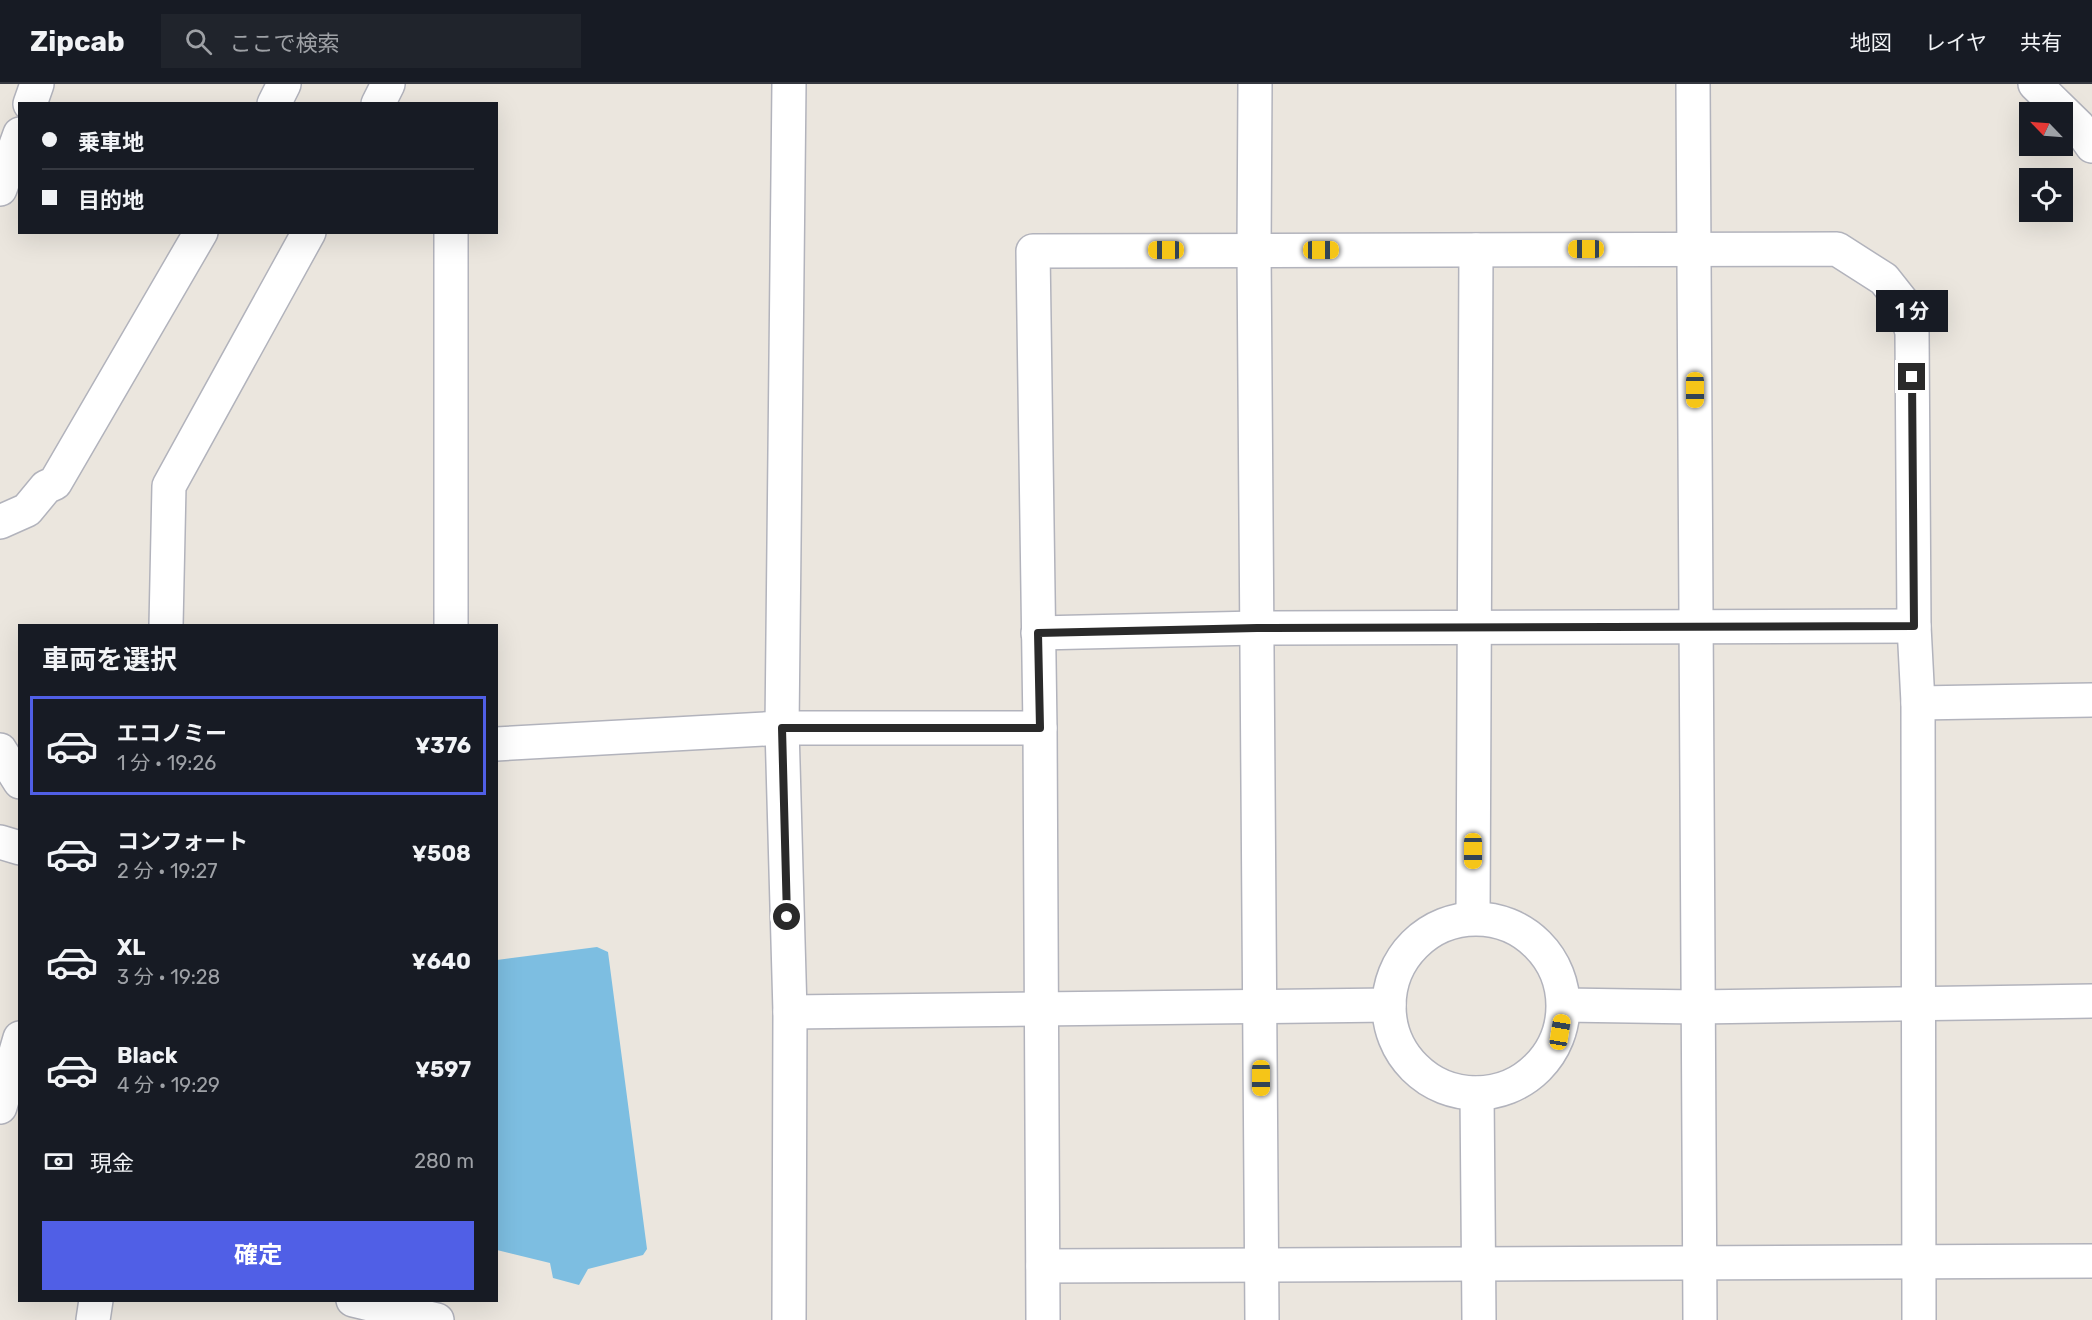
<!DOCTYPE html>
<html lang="ja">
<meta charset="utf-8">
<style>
:root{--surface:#171b24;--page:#20242c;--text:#f1f3f6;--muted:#9ea1a6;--line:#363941;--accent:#505fe6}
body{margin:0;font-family:Rubik,"Noto Sans JP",sans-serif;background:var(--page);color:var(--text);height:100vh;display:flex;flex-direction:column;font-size:22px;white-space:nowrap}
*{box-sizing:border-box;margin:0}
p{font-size:20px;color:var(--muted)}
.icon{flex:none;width:33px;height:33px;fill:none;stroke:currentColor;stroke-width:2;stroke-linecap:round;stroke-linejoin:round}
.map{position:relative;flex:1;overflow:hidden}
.side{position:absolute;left:18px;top:540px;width:480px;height:678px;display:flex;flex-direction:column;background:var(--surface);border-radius:0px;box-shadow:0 6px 24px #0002}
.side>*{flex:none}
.banner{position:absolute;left:18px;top:18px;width:480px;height:132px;border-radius:0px;box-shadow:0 6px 24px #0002;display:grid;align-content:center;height:132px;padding:0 24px;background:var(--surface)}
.needle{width:39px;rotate:295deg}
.tools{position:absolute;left:2019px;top:18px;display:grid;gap:12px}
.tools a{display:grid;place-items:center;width:54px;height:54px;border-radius:0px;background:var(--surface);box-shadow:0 6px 24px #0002;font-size:30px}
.end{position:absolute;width:27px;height:27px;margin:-14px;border:8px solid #2a2a2a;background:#fff;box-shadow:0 0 0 3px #fff}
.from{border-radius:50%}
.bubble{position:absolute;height:42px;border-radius:0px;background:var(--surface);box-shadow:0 6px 24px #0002;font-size:20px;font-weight:700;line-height:42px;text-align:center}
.car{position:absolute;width:18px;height:36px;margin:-18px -9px;border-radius:8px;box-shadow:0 0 4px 2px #0007;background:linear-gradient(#f5c518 24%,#345 0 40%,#f5c518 0 76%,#345 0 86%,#f5c518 0)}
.banner b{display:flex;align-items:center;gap:21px;height:57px;font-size:22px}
.banner b+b{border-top:2px solid var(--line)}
.banner i{width:15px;height:15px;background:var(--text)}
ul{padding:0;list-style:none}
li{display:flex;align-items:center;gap:18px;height:99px;margin:0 12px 9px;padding:0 12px;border:3px solid transparent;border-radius:0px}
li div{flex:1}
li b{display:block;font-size:22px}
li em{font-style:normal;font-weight:700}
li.selected{border-color:var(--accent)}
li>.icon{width:54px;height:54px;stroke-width:1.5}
h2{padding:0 24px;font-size:27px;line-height:72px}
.pay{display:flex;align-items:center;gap:15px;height:66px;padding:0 24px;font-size:22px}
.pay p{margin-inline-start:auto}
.button{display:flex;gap:12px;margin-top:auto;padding:12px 24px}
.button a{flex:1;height:69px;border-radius:0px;background:var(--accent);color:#fff;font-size:24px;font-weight:700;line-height:69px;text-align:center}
header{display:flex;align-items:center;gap:36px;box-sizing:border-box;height:84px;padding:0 30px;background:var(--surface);border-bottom:2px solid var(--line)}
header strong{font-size:28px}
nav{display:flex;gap:33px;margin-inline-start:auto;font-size:21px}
.search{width:420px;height:54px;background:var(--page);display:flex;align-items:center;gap:15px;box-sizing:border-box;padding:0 21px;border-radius:0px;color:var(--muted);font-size:22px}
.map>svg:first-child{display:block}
</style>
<header>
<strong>Zipcab</strong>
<div class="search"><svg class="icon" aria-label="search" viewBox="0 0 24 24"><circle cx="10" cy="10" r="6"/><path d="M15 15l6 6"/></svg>ここで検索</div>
<nav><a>地図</a><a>レイヤ</a><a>共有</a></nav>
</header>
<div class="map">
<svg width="2092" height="1236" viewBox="0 0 2092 1236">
<rect width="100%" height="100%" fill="#ebe6de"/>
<polygon fill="#7dbee1" points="597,863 608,868 647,1165 643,1171 588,1185 579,1201 553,1194 550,1179 497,1166 497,876"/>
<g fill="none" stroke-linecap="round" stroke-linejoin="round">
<defs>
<g id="minor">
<polyline points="1255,0 1254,166 1262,1236"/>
<polyline points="1693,0 1700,1236"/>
<polyline points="2035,0 2078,42 2092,62"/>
<polyline points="30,20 37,0"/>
<polyline points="274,20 284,0"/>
<polyline points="378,20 388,0"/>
<polyline points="0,105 20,50"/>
<polyline points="451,148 451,542"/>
<polyline points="0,438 27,426 46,403 55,399 201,148"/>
<polyline points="166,542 169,402 309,148"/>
<polyline points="1038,549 1257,544 1914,542"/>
<polyline points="1918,619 2092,616"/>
<polyline points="496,660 782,644 1040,644"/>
<polyline points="0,666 20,698"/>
<polyline points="0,758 20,764"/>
<polyline points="1473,834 1476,166"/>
<circle cx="1476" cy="922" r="87"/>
<polyline points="1564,921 1697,923 2092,917"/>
<polyline points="790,928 1389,921"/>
<polyline points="1477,1009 1479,1236"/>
<polyline points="0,1023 20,954"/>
<polyline points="1043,1182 2092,1177"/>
<polyline points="353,1216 437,1236"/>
<polyline points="93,1236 96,1216"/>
<polyline points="789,1236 790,928 782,644 789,0"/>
<polyline points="1043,1236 1040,644 1033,167 1837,165 1884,195 1903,219 1912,248 1914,542 1918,619 1919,1236"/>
</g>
</defs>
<use href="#minor" stroke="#b2b3bc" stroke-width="36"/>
<use href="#minor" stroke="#fff" stroke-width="33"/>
</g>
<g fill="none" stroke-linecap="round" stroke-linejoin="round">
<polyline stroke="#2a2a2a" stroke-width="8" points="787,833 782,644 1040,644 1038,549 1257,544 1914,542 1912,293"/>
</g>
</svg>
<div class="tools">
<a><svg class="needle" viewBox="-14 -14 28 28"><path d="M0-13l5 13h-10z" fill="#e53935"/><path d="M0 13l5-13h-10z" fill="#9ea1a6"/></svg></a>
<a><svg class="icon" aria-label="locate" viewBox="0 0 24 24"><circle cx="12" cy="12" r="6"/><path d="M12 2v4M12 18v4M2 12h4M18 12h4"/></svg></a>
</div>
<i class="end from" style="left:787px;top:833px"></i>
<i class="end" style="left:1912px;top:293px"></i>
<div class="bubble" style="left:1876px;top:206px;width:72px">1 分</div>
<i class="car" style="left:1586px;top:165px;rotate:270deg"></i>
<i class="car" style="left:1166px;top:166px;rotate:270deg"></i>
<i class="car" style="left:1321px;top:166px;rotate:90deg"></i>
<i class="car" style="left:1695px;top:306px;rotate:180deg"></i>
<i class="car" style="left:1473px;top:767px;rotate:180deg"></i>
<i class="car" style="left:1560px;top:948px;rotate:9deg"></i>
<i class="car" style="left:1261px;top:994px;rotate:180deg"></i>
<div class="banner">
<b><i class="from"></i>乗車地</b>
<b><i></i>目的地</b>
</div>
<section class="side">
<h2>車両を選択</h2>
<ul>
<li class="selected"><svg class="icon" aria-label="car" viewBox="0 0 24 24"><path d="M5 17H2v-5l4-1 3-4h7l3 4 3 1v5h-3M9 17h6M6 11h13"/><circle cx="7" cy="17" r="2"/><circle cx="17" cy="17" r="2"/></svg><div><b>エコノミー</b><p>1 分 · 19:26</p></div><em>¥376</em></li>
<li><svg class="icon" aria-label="car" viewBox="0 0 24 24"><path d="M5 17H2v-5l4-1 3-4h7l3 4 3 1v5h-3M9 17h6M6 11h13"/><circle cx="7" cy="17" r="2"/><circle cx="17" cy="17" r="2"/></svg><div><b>コンフォート</b><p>2 分 · 19:27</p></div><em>¥508</em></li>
<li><svg class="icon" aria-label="car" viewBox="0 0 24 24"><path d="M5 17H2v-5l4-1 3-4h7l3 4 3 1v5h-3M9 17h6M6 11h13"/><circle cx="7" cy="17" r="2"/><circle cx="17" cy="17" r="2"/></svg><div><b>XL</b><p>3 分 · 19:28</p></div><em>¥640</em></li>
<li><svg class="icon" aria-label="car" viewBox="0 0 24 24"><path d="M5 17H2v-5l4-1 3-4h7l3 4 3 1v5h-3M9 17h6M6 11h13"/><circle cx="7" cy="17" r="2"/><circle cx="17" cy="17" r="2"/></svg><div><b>Black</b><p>4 分 · 19:29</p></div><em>¥597</em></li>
</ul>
<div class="pay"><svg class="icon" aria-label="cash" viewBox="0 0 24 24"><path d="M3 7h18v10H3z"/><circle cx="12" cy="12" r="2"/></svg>現金<p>280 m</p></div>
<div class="button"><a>確定</a></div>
</section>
</div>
